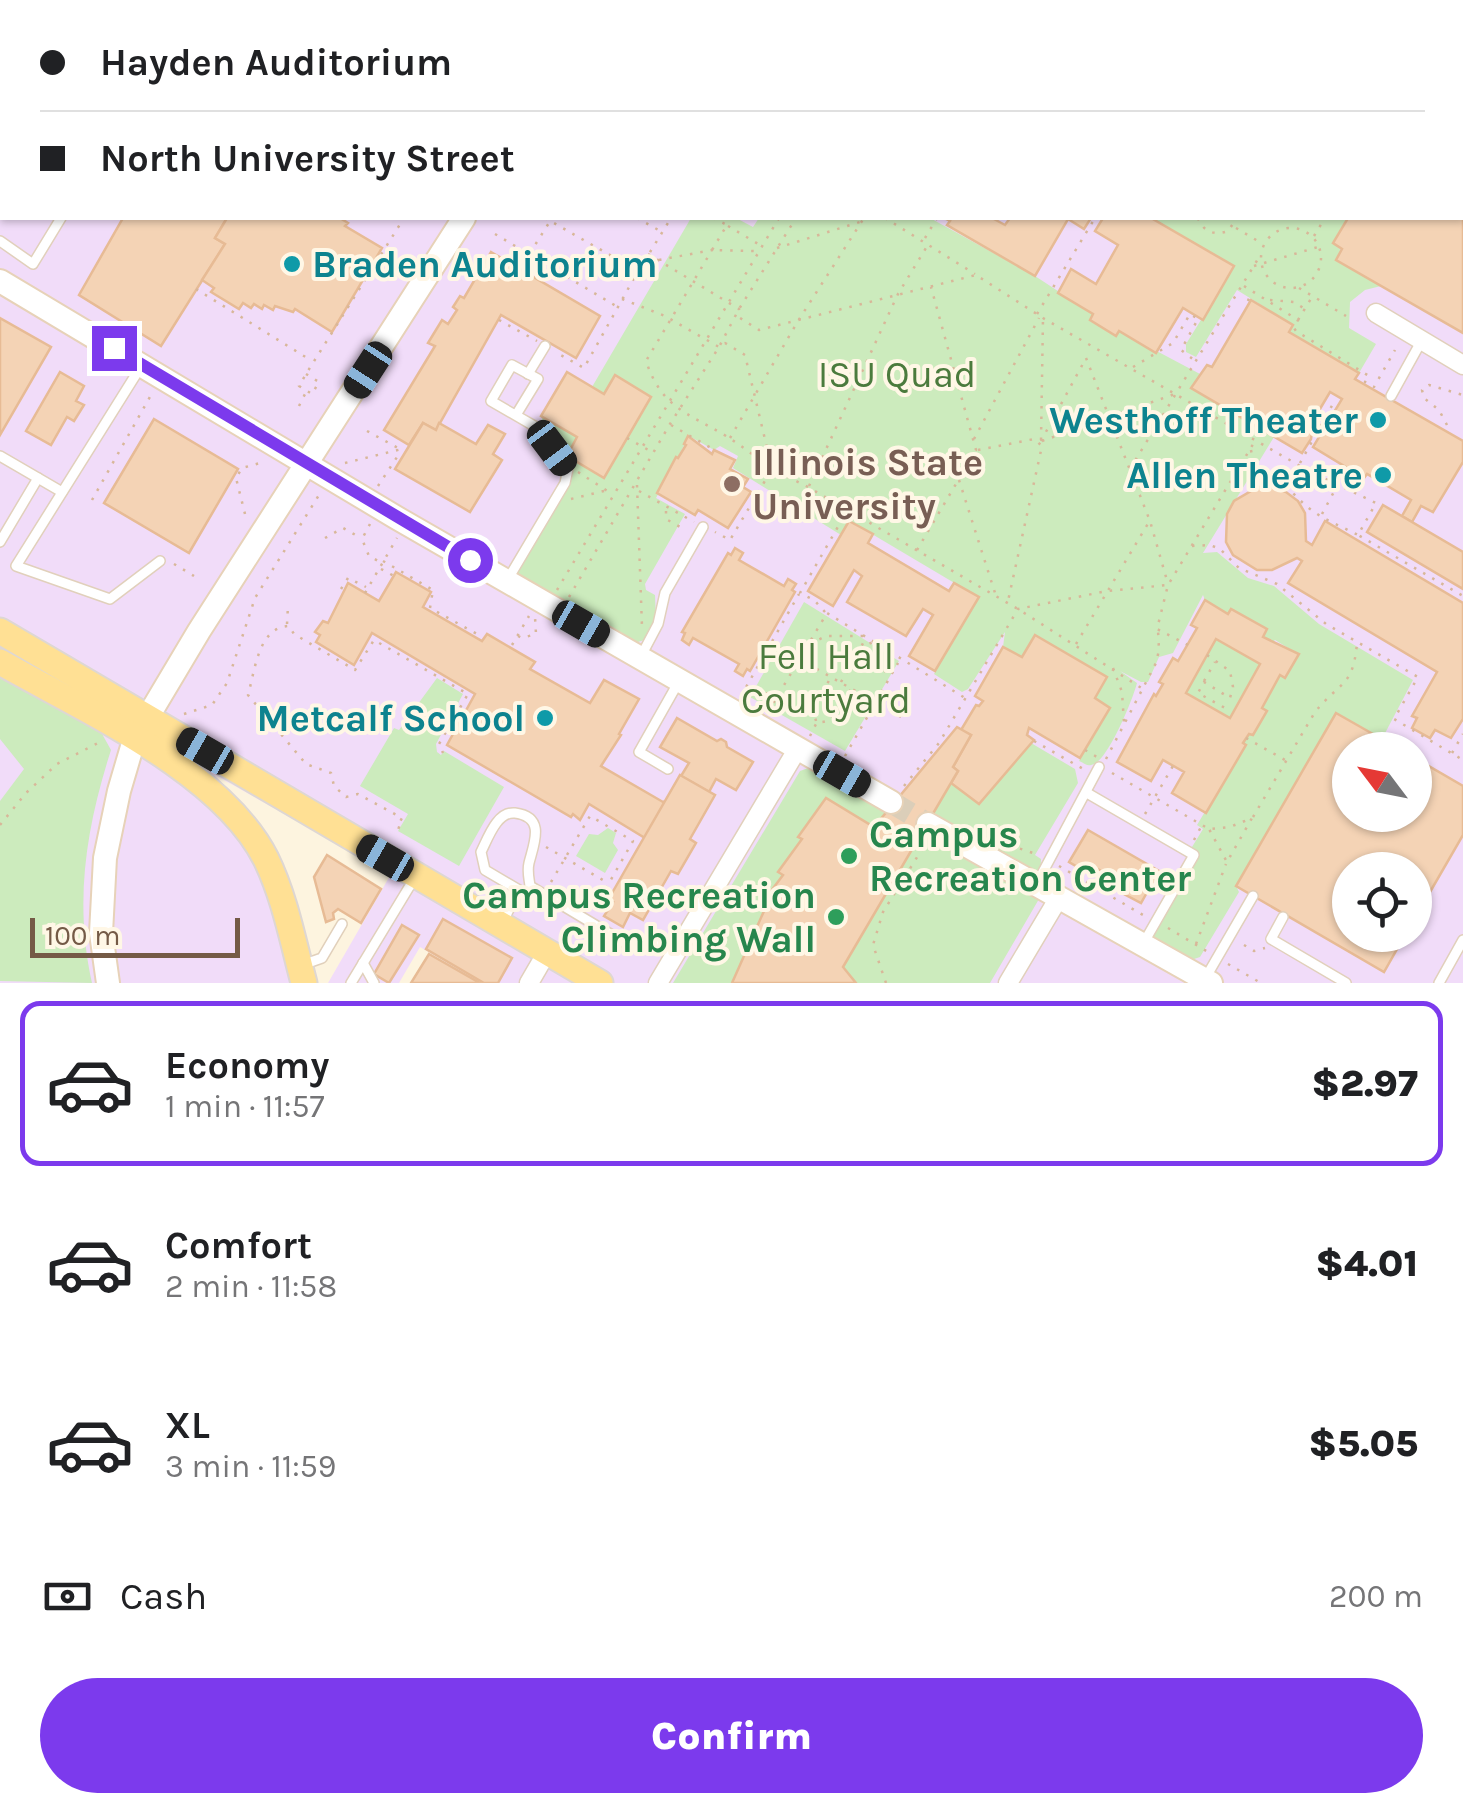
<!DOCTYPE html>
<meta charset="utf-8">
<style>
:root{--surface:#fff;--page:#f6f6f6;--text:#202124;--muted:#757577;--line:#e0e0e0;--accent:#7c3aed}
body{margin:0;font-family:Karla,sans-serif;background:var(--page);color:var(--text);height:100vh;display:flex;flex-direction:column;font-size:38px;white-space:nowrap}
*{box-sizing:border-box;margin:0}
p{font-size:32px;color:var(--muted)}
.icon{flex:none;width:55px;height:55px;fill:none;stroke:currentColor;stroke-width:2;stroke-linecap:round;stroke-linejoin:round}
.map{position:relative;height:983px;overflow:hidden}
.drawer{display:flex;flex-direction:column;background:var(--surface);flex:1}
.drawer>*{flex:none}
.guide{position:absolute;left:0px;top:0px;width:1465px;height:220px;box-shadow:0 2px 8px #0004;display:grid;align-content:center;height:220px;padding:0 40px;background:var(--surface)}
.needle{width:65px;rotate:302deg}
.buttons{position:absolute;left:1332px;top:732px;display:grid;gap:20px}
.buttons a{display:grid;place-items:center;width:100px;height:100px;border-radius:50%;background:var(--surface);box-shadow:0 2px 8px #0004;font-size:50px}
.scale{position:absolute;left:30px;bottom:25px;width:210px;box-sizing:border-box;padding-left:10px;border:5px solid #745a46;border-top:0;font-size:28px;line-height:35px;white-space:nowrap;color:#745a46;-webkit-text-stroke:8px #fff7e6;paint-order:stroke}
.end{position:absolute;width:45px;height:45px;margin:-22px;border:12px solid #7c3aed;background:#fff;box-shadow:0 0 0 5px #fff}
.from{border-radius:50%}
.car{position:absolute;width:30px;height:60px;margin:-30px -15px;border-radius:12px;box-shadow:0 0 8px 2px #0007;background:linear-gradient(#222 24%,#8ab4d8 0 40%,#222 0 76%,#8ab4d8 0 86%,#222 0)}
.guide b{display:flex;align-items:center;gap:35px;height:95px;font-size:38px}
.guide b+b{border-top:2px solid var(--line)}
.guide i{width:25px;height:25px;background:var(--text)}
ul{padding:18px 0 0;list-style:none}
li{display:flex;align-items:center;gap:30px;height:165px;margin:0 20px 15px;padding:0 20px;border:5px solid transparent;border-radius:20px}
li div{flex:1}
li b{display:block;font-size:38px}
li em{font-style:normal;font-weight:800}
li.selected{border-color:var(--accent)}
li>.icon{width:90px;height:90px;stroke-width:1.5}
.pay{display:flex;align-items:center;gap:25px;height:110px;padding:0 40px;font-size:38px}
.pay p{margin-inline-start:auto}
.primary-button{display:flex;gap:20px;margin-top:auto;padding:20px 40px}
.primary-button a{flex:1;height:115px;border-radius:60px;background:var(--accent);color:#fff;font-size:40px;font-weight:800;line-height:115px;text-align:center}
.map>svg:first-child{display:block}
</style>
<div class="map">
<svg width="1463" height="983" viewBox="0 0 1463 983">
<rect width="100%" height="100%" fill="#fdf4df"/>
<path fill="#f1dcf9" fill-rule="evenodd" d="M0,0h1463v983h-981l-62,-36 -21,36h-71l63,-109 -176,-99 42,49 58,159h-315zM2,2h1460v216h-1460zM1350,750h65v65h-65zM1350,870h65v65h-65z"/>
<g fill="#ccebbd">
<path d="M691,218h45l17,9 6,-9h171l105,58 58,38 -3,7 26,15 3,-5 81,43 -8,15 82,48 -71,116 14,-1 31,26 26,8 45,38 94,56 -31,59 -46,-26 -100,173 3,6 -39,65 -9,3 -40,-22 38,-70 3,-21 11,-18 -6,-4 48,-80 -2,-2 23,-32 -4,-3 18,-33 5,3 13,-24 -23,-14 -3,3 -9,-6 3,-8 -34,-20 -4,5 -23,-14 -2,-5 -30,58 -14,4 -11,25h-7l-21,-11 17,12c-4,16 -28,75 -43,81 -7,3 -8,0 -15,-3l31,-53 -15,-10 12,-21 -85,-20 -19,-10 2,-15 -37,57 -6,3 -28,-18 44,-77 -128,-76 -9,14 -108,-67 5,-12 -18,-10 -6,4 -25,-14 -33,62 29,16 -40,70 1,6 9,5 1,26 -12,19 -9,3 -115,-65 -3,-7 53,-100 -22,-35 -7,-20 36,21 -10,19 36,21 12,-101 -11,18 -12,-7z"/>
<polygon points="1151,218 1348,218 1334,244 1381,286 1365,290 1350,302 1349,328 1376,344 1359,373 1289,332 1292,324 1237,290 1196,357 1186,352 1186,344 1234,267"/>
<polygon points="804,602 899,661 845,751 750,697"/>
<polygon points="1216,639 1260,664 1230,718 1186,693"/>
<path d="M0,672l101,60 10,18c-25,78 -37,152 -19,233l-92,-2v-180l24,-32 -24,-30z"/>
<polygon points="437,678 463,694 436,744 437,752 441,755 444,751 504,787 459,866 398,831 408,814 360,786 394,728 399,730"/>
<polygon points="1031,743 1075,769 1078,783 1035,855 1041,859 1039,899 990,983 673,983 800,771 811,767 923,831 951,783 980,804"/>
<polygon points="608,828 616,833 613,843 618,850 605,873 576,856 589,834 598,835"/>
</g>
<g fill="#f4d3b5" stroke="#e7bb95" stroke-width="2.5" fill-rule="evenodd">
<polygon points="376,0 513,0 517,2 375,2"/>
<polygon points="1462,168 1463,168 1463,333 1336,260 1342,249 1333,243 1348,218 1462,218"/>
<polygon points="123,218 227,218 215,238 225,244 161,346 79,295"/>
<polygon points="227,218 340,218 348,223 345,226 382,248 332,332 295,309 293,312 275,306 273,310 264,305 262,309 254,304 251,308 243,303 239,309 211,292 214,288 202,280 225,244 215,238"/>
<polygon points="944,218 992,218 1005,225 1010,218 1091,218 1084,229 1068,219 1035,276 947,225 950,221"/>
<polygon points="1103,218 1151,218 1234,266 1203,320 1183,308 1156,353 1119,331 1116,336 1090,320 1093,314 1058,293 1071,269 1096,284 1118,245 1095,231"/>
<polygon points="491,252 600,316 576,358 501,315 436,430 423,423 409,445 384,430 435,346 428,343 442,320 448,324 457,310 453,307 460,296 464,298"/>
<polygon points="1251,300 1293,325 1289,332 1359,373 1355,379 1463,441 1463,462 1433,512 1421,506 1412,522 1402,516 1411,500 1367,474 1364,478 1313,447 1342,399 1330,392 1308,429 1312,432 1311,439 1302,453 1191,388 1207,365 1212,367"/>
<polygon points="0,318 51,347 0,435"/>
<polygon points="60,372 84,386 76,401 84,405 74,421 67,417 51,445 26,431"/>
<polygon points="567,372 604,394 615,375 651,397 604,478 567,456 577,437 541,416"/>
<polygon points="154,419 238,469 189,553 104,503"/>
<polygon points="423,423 436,430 439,423 476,444 488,425 505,434 493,454 502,460 470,512 395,469"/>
<polygon points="688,436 712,454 714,450 735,460 730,469 748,479 743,487 751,492 728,528 698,510 695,515 657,493 676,457 678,458 686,445 684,444"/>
<polygon points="1258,487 1273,487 1286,492 1298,501 1305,513 1306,541 1312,545 1325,521 1463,603 1463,719 1451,738 1435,730 1430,738 1412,728 1417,718 1412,716 1437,672 1288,583 1302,561 1297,558 1272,570 1257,570 1233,555 1226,542 1227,514 1234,501"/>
<polygon points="1383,505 1463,552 1463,589 1367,532"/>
<polygon points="849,521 873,534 868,543 949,591 954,583 979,597 935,671 909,656 933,615 923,609 906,636 847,602 862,576 854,570 833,606 808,591"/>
<polygon points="735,548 743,553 739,560 784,586 788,579 796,584 792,590 795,592 750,671 747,669 743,676 735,671 739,664 693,638 689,645 682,640 685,633 682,632 728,553 731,555"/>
<polygon points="396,572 431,592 423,607 482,641 487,634 535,662 530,669 590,703 604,680 639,699 619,734 621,735 601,766 663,802 666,801 645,838 589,804 580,820 573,814 571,817 447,745 475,694 372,633 354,665 316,642 320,635 315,632 323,621 328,623 348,583 379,601"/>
<path d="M1205,600l23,14 3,-5 36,20 -4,8 36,17 -14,24 -5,-3 -18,33 5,3 -14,24 -4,-1 -6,9 3,2 -40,68 -34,-20 12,-21 -21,-12 -12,21 -34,-19 37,-68 2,2 7,-12 -4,-2 14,-24 5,3 19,-33 -6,-3zM1216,639l44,25 -30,54 -44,-25z"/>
<polygon points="1035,635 1107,677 1095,698 1110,708 1080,758 1029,728 1027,735 1034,740 979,804 951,783 958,771 953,767 971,735 961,730 976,705 979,706 983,701 975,696 1003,647 1022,657"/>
<polygon points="1336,713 1401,750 1350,750 1350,815 1415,815 1415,758 1463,786 1463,835 1415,918 1415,870 1350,870 1350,935 1405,935 1384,972 1236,886"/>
<polygon points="677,718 717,741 721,739 726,742 727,747 753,762 736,790 716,779 709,792 681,776 689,763 660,747"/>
<polygon points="957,727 971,735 953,767 958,771 843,967 856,983 732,983 764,911 759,907 783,875 778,872 802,839 798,837 826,798 874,827"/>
<polygon points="680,775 715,795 690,839 696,843 678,874 671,871 643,920 630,913 623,927 604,916 613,902 608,900"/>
<polygon points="1088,830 1159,871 1141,903 1122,893 1126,886 1116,880 1114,883 1107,881 1102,877 1103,872 1092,866 1088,873 1069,862"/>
<polygon points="327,855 381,889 361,923 338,909 333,913 334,919 326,922 314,877"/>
<polygon points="443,919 512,958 498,983 484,983 426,949"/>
<polygon points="402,925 419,935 389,983 374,974"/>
<polygon points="429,954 480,983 411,983"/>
</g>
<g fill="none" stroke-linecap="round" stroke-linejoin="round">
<polyline stroke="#dbceb9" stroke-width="22" stroke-dasharray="22 11" stroke-linecap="butt" points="891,802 928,824"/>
<defs>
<g id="lane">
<polyline points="960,0 964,2"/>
<polyline points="1423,0 1426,2"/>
<polyline points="57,2 58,0"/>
<polyline points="192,2 193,0"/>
<polyline points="806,2 808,0"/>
<polyline points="1438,2 1439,0"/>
<polyline points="1462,41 1463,41"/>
<polyline points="1462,58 1463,58"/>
<polyline points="0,96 2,92"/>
<polyline points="0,241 33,264 61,218"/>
<polyline points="140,368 16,566 110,599 160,561"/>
<polyline points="528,374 545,346"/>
<polyline points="1391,396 1422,340"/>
<polyline points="0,456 62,492"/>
<polyline points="0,542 38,478"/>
<polyline points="508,579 565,483 568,469 536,427 491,401 512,365 538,379 516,415"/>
<polyline points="640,658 658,624 665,593 703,527"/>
<polyline points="668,769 639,752 678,683"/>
<polyline points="1087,793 1194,855 1143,944"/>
<polyline points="1037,883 1099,767"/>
<polyline points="1283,917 1271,939 1346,983"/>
<path d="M502,923l17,-33 -34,-20 -4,-18c7,-14 16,-41 34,-39 31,4 19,30 14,50 -2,8 0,15 1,23l97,58 10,4 21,-8 19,11"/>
<polyline points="363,963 374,983"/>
<polyline points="302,965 322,958 342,924"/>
<polyline points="1206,977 1253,896"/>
<polyline points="351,983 414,879"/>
<polyline points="1439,983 1463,940"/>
</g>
<g id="street">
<polyline points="825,0 829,2"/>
<polyline points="991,2 993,0"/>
<polyline points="0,9 2,5"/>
<polyline points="1376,313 1463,365"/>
<polyline points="529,983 547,952"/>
<polyline points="658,983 798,748"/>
<polyline points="1008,983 1058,899"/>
</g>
<g id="secondary">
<polyline points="597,2 601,0"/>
<polyline points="0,281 397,518 891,802"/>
<polyline points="928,824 1211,983"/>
<polyline points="108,983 101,933 105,858 119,791 134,740 199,631 464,218"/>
</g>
<g id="primary">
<polyline points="0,631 600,983"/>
<path d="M0,662c84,48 222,109 266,197 19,39 27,83 38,124"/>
</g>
</defs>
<use href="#lane" stroke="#e1d0bb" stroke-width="12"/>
<use href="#street" stroke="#e1d0bb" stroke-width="21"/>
<use href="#secondary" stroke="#e7d2b8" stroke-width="26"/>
<use href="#primary" stroke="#ded7d3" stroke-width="29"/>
<g stroke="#d8b799" stroke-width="2.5" stroke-dasharray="2.5 8" stroke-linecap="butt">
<polyline points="245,0 248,2"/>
<polyline points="279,0 279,2"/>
<polyline points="297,0 301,2"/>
<polyline points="531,0 531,2"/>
<polyline points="1158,0 1158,2"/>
<polyline points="1309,0 1309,2"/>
<polyline points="215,2 216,0"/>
<polyline points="365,2 365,0"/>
<polyline points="370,2 378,0"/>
<polyline points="541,2 543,0"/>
<polyline points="716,2 717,0"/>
<polyline points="747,2 748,0"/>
<polyline points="1259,2 1260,0"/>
<polyline points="1462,162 1463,162"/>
<polyline points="545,218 638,271 584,368 557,353"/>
<polyline points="637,218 662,232"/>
<polyline points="713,218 727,225 712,250 756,251"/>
<polyline points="885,218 975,274"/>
<path d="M1198,218c5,14 17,18 30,13l9,-13"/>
<polyline points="728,226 760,245"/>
<polyline points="1236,228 1263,244"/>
<circle cx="1291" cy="258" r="30"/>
<polyline points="495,234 616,306"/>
<polyline points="1314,236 1325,218"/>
<polyline points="925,238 937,218"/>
<polyline points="777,248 860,222"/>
<polyline points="530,253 552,218"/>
<polyline points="648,254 739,309 740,318 759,330 976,275 1043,318 1307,470 1376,503 1358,535 1463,596"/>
<path d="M659,260l53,-10 -66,111c16,47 40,51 80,75 16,10 31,22 46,33l-42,71 -15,-8"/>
<polyline points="1254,266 1318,247"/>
<polyline points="639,270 671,218"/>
<polyline points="1244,286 1298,320 1294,328 1296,331 1369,376 1365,382 1374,387 1395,350"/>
<polyline points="1299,288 1346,316"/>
<polyline points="196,289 312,361"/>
<polyline points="622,299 665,316 719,347 725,343 745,355 772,469 808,487 1018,609 1143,689"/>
<polyline points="1270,300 1294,302 1305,309"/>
<polyline points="1248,301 1251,292"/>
<polyline points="1037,314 1095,218"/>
<polyline points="499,320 537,341"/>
<polyline points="1298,320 1312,297"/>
<polyline points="1086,358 1150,521 1168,584"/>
<polyline points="1133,367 1173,343 1190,314 1198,319 1181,350 1194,360"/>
<polyline points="306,374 319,382 312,394 299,386 306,374 404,218"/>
<polyline points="299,406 306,392"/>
<polyline points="671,425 711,448"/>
<polyline points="1447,425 1439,410 1424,398 1422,390 1429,385 1463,395"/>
<polyline points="367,431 400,449"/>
<polyline points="627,438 652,452"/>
<polyline points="730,438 798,321 864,218"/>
<polyline points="974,439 1039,318"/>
<polyline points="1041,440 1043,318"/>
<polyline points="1041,441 1085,360"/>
<polyline points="1042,441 1175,394"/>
<polyline points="978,450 1034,439 1042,446 1008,601"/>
<path d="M1251,450l6,33c30,-7 36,15 56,28 13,10 30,16 45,24"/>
<polyline points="345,463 402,449"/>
<polyline points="1300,463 1334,402"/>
<polyline points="1130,469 1261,254"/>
<polyline points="578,472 612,494"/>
<polyline points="959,480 996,596"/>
<polyline points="637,485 642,627"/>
<polyline points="378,486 401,451"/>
<polyline points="809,486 898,294 929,243"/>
<polyline points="639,491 694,522"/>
<polyline points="571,499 608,490"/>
<polyline points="92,500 151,395"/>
<polyline points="666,511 666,519 680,527"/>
<polyline points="245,514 236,478 242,468 260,463"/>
<polyline points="1322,514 1337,486"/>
<polyline points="370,524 362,539 369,556 382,563"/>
<polyline points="325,538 343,528 361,538"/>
<polyline points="1192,546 1210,545 1220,549 1239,568 1277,584 1326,624 1418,677 1394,719 1463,760"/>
<polyline points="917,550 976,450 931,287"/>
<polyline points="383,561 433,590 430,608 477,634"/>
<polyline points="174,564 194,576"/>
<polyline points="381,569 394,576"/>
<polyline points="341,589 348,578 366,587"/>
<polyline points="557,590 779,218"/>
<polyline points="365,593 397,538"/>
<polyline points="569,597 670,424 719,347 739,309 796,218"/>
<polyline points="825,612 814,600 800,593 847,511"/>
<polyline points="287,624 288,606"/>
<polyline points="518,636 522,638 536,634 535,617"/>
<polyline points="870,642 889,679"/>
<polyline points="771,643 903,718"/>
<polyline points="810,644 826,636 864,636"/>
<polyline points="1076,644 1149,522"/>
<polyline points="512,645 529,616"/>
<polyline points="1188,645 1157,629 1168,585 1255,441"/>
<polyline points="1207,655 1230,671 1233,687 1230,698 1204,682 1198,693 1225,708"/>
<polyline points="1113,668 1122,692 1124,723"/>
<polyline points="1204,681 1215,662"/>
<polyline points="841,682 866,638"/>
<polyline points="741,696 799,594"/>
<polyline points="746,699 763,693 777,694"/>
<polyline points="768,712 827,613 965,698"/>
<polyline points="184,714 212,705 227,683 255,598 319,495"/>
<polyline points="816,721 813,709 831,677"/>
<path d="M810,736l7,-14c20,2 25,-18 34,-33"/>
<polyline points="1246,738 1285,760"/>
<polyline points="1034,741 1085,770"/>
<polyline points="1085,750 1097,757"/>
<polyline points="1452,753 1463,734"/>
<polyline points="845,756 898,663"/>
<polyline points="1106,759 1156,663 1159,650 1158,630"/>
<polyline points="1112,773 1209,829 1230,827 1252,818 1227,862 1209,829"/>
<polyline points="904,786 939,743 1018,609 1107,591 1168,585"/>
<polyline points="1145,814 1173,766"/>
<path d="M1253,817l62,-105c25,-31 38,-24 42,-69"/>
<polyline points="0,825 26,793 57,764 100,742"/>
<path d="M400,828l-3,-1 5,-9 -44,-24 -12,3 -12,-11 -3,-13 -25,-9 -58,-69c7,-24 10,-68 41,-69l5,8 61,36 19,-30 94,54 -29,50 4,9"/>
<polyline points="1194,840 1202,825"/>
<polyline points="1000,842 1039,855"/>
<polyline points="546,847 608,883"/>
<polyline points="1059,866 1143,915"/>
<polyline points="551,882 590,816 633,841 593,911"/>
<polyline points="1168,928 1208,952"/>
<polyline points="1196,944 1226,864"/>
<polyline points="1244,945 1254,951 1265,948"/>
<polyline points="1228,964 1261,983"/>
<polyline points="886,983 873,945 883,912 924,846"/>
</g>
<use href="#lane" stroke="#fff" stroke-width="9"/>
<use href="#street" stroke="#fff" stroke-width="18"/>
<use href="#secondary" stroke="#fff" stroke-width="22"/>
<use href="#primary" stroke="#ffe094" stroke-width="25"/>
</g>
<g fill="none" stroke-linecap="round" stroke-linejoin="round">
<polyline stroke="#7c3aed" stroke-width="12" points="114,348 470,560"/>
</g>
<g fill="#0f9aa8" stroke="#fff7e6" stroke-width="4">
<circle cx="292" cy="264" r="10"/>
<circle cx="1378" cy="420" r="10"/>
<circle cx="1383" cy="475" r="10"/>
<circle cx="545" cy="718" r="10"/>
</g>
<circle fill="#8d6e63" stroke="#fff7e6" stroke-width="4" cx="732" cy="484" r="10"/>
<g fill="#2e9e5b" stroke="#fff7e6" stroke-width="4">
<circle cx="849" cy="856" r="10"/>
<circle cx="836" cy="917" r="10"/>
</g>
<g text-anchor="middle" stroke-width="8" stroke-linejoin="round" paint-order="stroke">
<g font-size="38" font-weight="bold" fill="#0d838f" stroke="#fff7e6" text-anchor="end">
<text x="312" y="277" text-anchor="start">Braden Auditorium</text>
<text x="1358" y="433">Westhoff Theater</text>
<text x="1363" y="488">Allen Theatre</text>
<text x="525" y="731">Metcalf School</text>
</g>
<g font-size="38" fill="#4b7b3d" stroke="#fff7e6">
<text x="897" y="387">ISU Quad</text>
<text x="826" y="669">Fell Hall<tspan x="826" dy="44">Courtyard</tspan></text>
</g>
<g font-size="38" font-weight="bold" fill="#785e54" stroke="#fff7e6" text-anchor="start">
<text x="752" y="475">Illinois State<tspan x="752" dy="44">University</tspan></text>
</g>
<g font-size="38" font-weight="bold" fill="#27864d" stroke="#fff7e6" text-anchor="start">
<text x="869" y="847">Campus<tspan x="869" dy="44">Recreation Center</tspan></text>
<text x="816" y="908" text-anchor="end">Campus Recreation<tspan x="816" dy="44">Climbing Wall</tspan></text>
</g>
</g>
</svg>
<div class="buttons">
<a><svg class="needle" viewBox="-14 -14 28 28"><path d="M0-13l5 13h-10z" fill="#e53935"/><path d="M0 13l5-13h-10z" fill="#757577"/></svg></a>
<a><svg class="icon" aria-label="locate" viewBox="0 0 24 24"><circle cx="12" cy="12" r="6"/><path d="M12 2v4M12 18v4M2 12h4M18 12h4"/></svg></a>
</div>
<div class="scale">100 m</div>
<i class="end from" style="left:470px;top:560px"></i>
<i class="end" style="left:114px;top:348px"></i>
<i class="car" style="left:368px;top:370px;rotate:213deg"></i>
<i class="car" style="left:552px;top:448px;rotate:143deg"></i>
<i class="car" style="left:581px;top:624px;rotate:120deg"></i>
<i class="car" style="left:205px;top:751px;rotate:300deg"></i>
<i class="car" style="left:842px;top:774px;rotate:120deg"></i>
<i class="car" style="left:385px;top:858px;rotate:300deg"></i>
<div class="guide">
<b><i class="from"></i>Hayden Auditorium</b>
<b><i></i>North University Street</b>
</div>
</div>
<section class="drawer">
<ul>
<li class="selected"><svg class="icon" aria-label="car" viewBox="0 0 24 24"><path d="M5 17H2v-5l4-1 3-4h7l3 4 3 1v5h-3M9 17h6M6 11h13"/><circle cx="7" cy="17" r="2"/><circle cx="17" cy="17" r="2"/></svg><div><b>Economy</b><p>1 min · 11:57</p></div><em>$2.97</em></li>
<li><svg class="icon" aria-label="car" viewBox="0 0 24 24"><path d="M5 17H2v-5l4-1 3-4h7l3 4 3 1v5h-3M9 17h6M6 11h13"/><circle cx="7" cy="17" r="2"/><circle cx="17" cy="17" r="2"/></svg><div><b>Comfort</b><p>2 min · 11:58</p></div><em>$4.01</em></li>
<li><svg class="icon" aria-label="car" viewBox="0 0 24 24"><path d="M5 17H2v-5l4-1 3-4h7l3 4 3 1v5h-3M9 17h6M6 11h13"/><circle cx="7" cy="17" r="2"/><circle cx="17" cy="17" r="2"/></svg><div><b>XL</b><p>3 min · 11:59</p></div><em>$5.05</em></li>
</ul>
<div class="pay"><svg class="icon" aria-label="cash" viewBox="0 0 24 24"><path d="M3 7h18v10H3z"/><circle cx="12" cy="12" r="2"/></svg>Cash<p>200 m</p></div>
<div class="primary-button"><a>Confirm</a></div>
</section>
